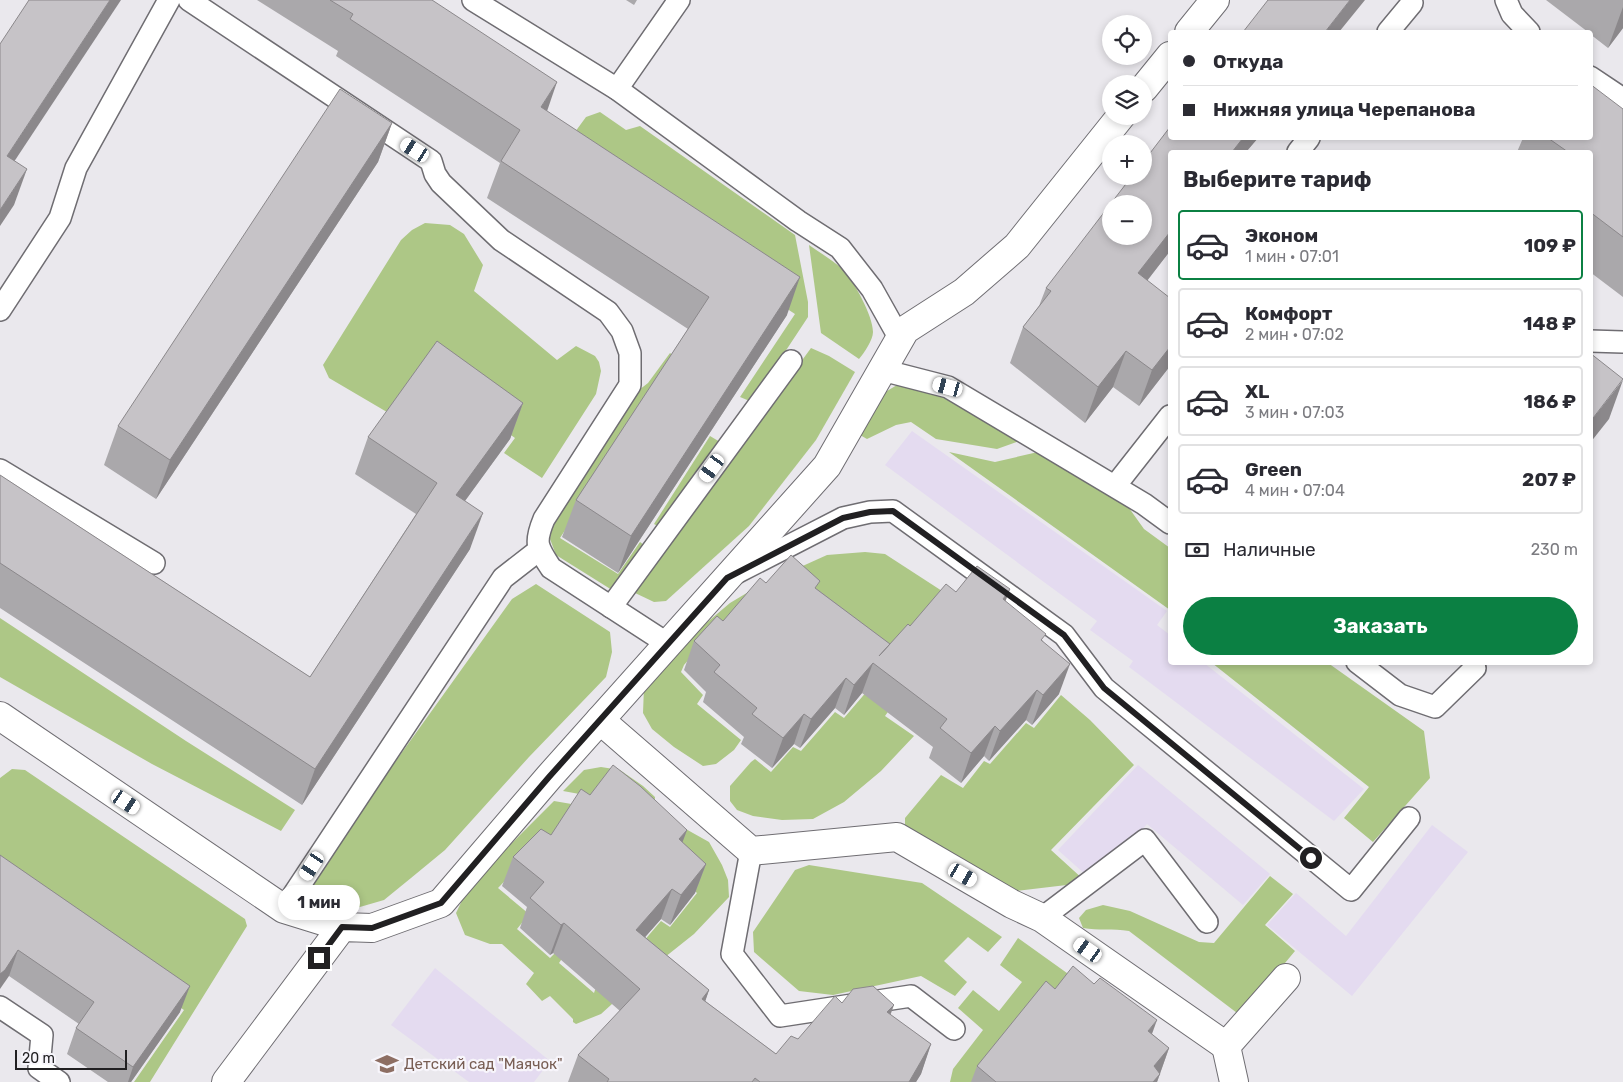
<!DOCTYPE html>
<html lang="ru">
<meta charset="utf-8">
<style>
:root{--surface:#fff;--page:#f2f2f3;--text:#2b2b33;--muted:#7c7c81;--line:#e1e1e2;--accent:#0b8043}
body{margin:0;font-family:Rubik,sans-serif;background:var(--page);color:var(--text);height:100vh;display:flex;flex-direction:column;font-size:19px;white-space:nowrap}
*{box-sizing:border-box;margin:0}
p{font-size:16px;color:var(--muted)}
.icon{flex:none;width:28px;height:28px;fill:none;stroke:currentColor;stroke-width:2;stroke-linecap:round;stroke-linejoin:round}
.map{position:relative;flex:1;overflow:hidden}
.sheet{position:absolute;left:1168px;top:150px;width:425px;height:515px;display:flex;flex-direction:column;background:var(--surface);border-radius:5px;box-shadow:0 2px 8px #0003}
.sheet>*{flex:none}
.banner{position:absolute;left:1168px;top:30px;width:425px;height:110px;border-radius:5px;box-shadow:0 2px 8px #0003;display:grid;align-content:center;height:110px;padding:0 15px;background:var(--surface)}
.buttons{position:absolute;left:1102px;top:15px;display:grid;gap:10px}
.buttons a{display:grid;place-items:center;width:50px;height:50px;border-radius:50%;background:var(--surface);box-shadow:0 2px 8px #0003;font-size:25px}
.scale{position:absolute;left:15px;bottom:12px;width:112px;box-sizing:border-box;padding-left:5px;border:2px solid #212022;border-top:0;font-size:14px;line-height:18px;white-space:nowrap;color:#212022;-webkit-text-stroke:4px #f7f5fb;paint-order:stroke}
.end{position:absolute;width:22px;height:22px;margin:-11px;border:6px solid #212022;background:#fff;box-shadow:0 0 0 2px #fff}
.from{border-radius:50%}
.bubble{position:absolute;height:35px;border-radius:18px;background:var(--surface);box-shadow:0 2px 8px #0003;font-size:16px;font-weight:700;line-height:35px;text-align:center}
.car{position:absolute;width:15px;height:30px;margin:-15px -8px;border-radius:6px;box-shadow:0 0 4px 1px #0007;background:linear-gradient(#fff 24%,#345 0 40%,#fff 0 76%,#345 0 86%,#fff 0)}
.banner b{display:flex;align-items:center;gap:18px;height:48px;font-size:19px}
.banner b+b{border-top:1px solid var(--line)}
.banner i{width:12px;height:12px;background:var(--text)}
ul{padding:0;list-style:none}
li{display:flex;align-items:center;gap:15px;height:70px;margin:0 10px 8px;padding:0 5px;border:2px solid var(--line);border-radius:5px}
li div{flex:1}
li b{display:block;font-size:19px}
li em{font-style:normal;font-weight:700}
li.selected{border-color:var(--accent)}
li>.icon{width:45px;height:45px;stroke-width:1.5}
h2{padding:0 15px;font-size:22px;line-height:60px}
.pay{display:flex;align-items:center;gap:12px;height:55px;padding:0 15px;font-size:19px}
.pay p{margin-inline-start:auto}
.action{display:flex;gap:10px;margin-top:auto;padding:10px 15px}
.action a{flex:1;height:58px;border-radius:30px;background:var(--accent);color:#fff;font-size:20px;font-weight:700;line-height:58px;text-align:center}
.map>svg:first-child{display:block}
</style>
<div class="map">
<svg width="1623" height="1082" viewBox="0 0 1623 1082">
<rect width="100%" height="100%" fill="#eae8ed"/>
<g fill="#e4dbf0">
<polygon points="912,431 1167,611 1157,625 1170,635 1170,662 1204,663 1364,789 1334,821 1129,667 1133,661 1090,630 1097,621 885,465"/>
<polygon points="1138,765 1270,874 1243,905 1147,824 1094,882 1058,850"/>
<polygon points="1432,825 1468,852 1352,996 1267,925 1296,893 1346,936"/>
<polygon points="435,968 550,1061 534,1082 469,1082 391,1025"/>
</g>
<g fill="#adc786">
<polygon points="600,112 626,130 640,126 795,235 808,302 808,317 752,402 740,397 795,314 556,158 586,117"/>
<polygon points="425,223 450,225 464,234 483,265 474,291 557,360 576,346 595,356 599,362 601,371 596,394 542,478 504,453 515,438 423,373 392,415 329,378 323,365 401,240 412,230"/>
<path d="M809,245c11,8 24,15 34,25 11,11 30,46 30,62 0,8 -9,21 -14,27l-38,-26z"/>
<polygon points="811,348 829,356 855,372 816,440 749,526 666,601 654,602 633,592"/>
<polygon points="670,353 676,358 560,538 618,574 640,542 648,548 612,590 556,555 550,539 551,527 639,390 648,383"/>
<polygon points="897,385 931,390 1022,440 997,449 936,439 911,422 896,425 867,439 860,435 882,394"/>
<polygon points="710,436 720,442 661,528 654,524"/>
<polygon points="949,452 995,462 1038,452 1129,508 1144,529 1170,548 1170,610"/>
<polygon points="865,552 885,554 959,602 871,679 796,569 827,555"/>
<polygon points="536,584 610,632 612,652 606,677 529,757 445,850 411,878 384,900 353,909 304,889 512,599"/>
<polygon points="760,585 703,643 684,665 681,672 703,695 697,704 741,740 734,750 716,764 703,766 674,747 652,729 643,713 644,687 654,667 730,603"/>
<polygon points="0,618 186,741 295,810 281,831 152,764 0,677"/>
<polygon points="1212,663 1328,663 1424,731 1430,778 1373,842 1344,818 1369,787"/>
<polygon points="868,690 890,709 885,716 914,736 881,771 844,802 813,819 782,820 753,816 737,810 730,801 730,786 751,762 755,759 771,772 793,747 801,751 835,712 844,718"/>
<polygon points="1061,695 1090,720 1134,765 1051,850 1084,880 1075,884 1008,892 905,826 905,818 941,775 963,788 984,761 990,764 1026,723 1034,728"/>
<polygon points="601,767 620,770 643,786 655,797 654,813 596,797 563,791 584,770"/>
<polygon points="12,769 25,770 245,919 247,926 150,1082 134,1082 184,1010 0,884 0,778"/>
<polygon points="554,801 589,807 540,860 529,856 498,888 529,914 517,929 550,958 559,949 565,954 559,963 594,993 595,990 620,960 624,964 661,921 670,927 697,893 670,869 678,828 684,828 709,842 722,865 728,880 729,897 694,934 655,965 601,1014 576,1024 573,1022 573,1019 550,996 542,1001 526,984 534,973 502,944 490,944 465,935 456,913 469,886"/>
<polygon points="809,865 922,883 1002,937 988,952 968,937 944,961 967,982 955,996 921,976 833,995 799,991 754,952 753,932 795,870"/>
<path d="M1270,876l23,18 -28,31 30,26 -54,65 -112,-85c-16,-3 -31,0 -46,-3l-4,-10 7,-8 17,-5 27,6 69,31 15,1z"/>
<polygon points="1018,938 1134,1021 983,1082 950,1082 953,1069 983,1030 958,1008 973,990 999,1011 1022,982 1000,965"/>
</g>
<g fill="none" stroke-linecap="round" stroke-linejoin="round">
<defs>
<g id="service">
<path d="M189,0l242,161 4,13 6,9 60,57 107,72 14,19 8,22v32l-86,134c-10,24 -7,28 7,49l117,76"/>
<polyline points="473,0 617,89 798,221 840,248 872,289 900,339"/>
<polyline points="1506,0 1512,14 1529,32"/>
<polyline points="1388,32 1412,3"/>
<polyline points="1590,77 1623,99"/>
<polyline points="617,89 679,0"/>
<polyline points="1298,152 1309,138"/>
<polyline points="0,310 60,218 76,168 169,0"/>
<polyline points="1590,341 1623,342"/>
<polyline points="882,370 948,387 1144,504 1170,523"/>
<polyline points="0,470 154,563"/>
<polyline points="1115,486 1170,416"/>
<polyline points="736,573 843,518 870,512 893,511 1064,635 1104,688 1351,890 1409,818"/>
<polyline points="611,607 791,361"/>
<polyline points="1357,662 1400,695 1435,707 1475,668"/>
<polyline points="751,851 732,954 780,1016 911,996 954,1029"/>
<polyline points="284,909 503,578 539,550"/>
<polyline points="1042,918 1145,840 1207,922"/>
<polyline points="0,1007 42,1035 39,1068 59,1082"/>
</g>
<g id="minor">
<polyline points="1189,32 1215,0"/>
<polyline points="1144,88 1170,56"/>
<polyline points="0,716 284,909 342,927"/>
<polyline points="600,720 751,851 897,837 1012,904 1042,918 1226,1046"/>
<polyline points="226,1082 342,927 372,928 441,903 549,777 827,466 905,330 964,292 1017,246 1121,116"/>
<polyline points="1234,1082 1226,1046 1286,978"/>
</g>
</defs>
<use href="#service" stroke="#6f6d72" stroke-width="24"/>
<use href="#minor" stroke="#6f6d72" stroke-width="30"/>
<use href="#service" stroke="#fff" stroke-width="21"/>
<use href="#minor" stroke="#fff" stroke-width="28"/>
</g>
<g fill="#aaa8ab">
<polygon points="257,0 432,0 547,111 787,315 618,573 562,537 576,500 688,329 487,198 500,163 336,56 338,51"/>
<polygon points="626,0 637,0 634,5"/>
<polygon points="1546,0 1623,0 1623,28 1608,48 1590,34 1590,32 1588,32"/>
<polygon points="1623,109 1623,297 1590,272 1590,152 1517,152 1523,138 1590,138"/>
<polygon points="392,123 378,162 156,499 104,465 118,426"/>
<polygon points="1170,138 1258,138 1246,152 1170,152 1170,251 1147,281 1170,366 1139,406 1113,387 1085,423 1010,363 1023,327 1039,306 1046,288"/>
<polygon points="523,403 510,439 465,501 470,549 302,805 0,608 0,475 310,677 416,514 355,474 368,437"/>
<polygon points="766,583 817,589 890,644 910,626 956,592 1005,601 1043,641 1059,694 1032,725 1026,720 989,761 984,756 961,783 929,758 933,747 862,693 844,715 835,708 800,748 794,744 772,768 741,744 744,737 703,702 706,692 684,670 694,641 723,621"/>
<polygon points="687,830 682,842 706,864 695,893 670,925 661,919 645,937 709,990 705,1001 776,1054 798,1039 842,1003 890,1015 931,1044 921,1074 916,1082 568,1082 578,1055 620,1011 553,953 550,955 520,928 527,907 502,886 513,857 551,835"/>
<polygon points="0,855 180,1012 131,1082 108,1082 67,1054 76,1028 79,1024 9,976"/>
<polygon points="1055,989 1152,1034 1169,1048 1157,1082 971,1082 977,1066"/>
</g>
<g fill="#8b888b">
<polygon points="110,0 121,0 0,183 7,156"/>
<polygon points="1350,0 1365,0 1339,32 1325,32"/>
<polygon points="1623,7 1623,28 1608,48"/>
<polygon points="557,82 544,120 541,107"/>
<polygon points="392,123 378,162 156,499 170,460"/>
<polygon points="1243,138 1258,138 1246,152 1232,152"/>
<polygon points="27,169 14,205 0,226 0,210"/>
<polygon points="1170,232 1170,251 1125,309 1138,273"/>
<polygon points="800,277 787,315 618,573 631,536"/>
<polygon points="1170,347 1170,366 1139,406 1152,370"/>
<polygon points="1126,351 1113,387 1085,423 1098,387"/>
<polygon points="1623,380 1609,419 1590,443 1590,422"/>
<polygon points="523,403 510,439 443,531 456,495"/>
<polygon points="483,513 470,549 302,805 315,769"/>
<polygon points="1010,589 999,619 1003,599"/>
<polygon points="873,663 862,693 844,715 854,685"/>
<polygon points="1070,664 1059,694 1032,725 1043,695"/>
<polygon points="846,678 835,708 800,748 811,719"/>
<polygon points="1037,690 1026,720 989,761 1000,731"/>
<polygon points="804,714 794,744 772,768 783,738"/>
<polygon points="995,726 984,756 961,783 971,753"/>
<polygon points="687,830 676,860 679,839"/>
<polygon points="706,864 695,893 670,925 681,895"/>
<polygon points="672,889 661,919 625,960 636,930"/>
<polygon points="564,923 553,953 550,955 561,925"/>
<polygon points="18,950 9,976 0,989 0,974"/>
<polygon points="190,986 180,1012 131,1082 128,1082 133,1067"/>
<polygon points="709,990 699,1020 702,999"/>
<polygon points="894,1005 883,1035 887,1012"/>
<polygon points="1157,1020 1143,1059 1148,1031"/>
<polygon points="931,1044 921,1074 916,1082 909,1082"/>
<polygon points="1169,1048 1157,1082 1148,1082 1154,1066"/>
</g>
<g fill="#c6c3c7" stroke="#8b888b" fill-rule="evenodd">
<polygon points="29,0 110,0 7,156 27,169 0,210 0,44"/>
<polygon points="330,0 432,0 557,82 541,107 800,277 631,536 576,500 709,297 501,161 520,130 350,19 353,14"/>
<polygon points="1268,0 1350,0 1325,32 1243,32"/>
<polygon points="1590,84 1623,109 1623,237 1590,212 1590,174 1592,171 1590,170 1590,152 1568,152 1548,138 1590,138"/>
<polygon points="340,89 392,123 170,460 118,426"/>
<path d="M1170,127v11h73l-11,14h-62v80l-32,41 32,25v49l-18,23 -26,-19 -28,36 -75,-60 28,-36 -5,-3 86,-112h12v-15zM1111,204h33v32h-33z"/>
<polygon points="437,341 523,403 456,495 483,513 315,769 0,563 0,475 310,677 437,483 368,437"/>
<polygon points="1590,353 1623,379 1590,422"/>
<polygon points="791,555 820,581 815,588 890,644 879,656 908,624 910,626 946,584 956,592 977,566 1010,589 1003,599 1046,634 1041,640 1070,664 1043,695 1037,690 1000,731 995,726 971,753 940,728 947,719 873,663 854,685 846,678 811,719 804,714 783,738 752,714 757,708 714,672 720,665 694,641 717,616 723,621 760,578 766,583"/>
<polygon points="613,765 640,786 687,830 679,839 706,864 681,895 672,889 636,930 709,990 702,999 776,1054 791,1036 798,1039 835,996 842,1003 853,989 873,986 894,1005 887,1012 931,1044 909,1082 760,1082 755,1078 752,1082 607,1082 609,1079 578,1055 640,989 564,923 561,925 530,898 544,882 513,857 541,829 551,835 581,789 590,795"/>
<polygon points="0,855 190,986 133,1067 76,1028 94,1002 18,950 5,970 0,974"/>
<polygon points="1073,966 1094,984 1100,978 1157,1020 1148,1031 1169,1048 1154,1066 1160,1074 1153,1082 996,1082 977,1066 1046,981 1055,989"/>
</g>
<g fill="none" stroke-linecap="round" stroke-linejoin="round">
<polyline stroke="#212022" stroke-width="6" points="319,958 342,927 372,928 441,903 549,777 727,578 843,518 870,512 893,511 1064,635 1104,688 1311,858"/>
</g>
<defs>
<symbol id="school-bare" viewBox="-9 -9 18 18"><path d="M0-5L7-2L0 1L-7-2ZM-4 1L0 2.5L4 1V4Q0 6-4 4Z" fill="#8d6e63" stroke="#f7f5fb" stroke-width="2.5" paint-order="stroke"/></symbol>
</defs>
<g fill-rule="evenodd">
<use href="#school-bare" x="371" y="1048" width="32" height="32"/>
</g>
<g text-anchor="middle" stroke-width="4.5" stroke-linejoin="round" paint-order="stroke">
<g font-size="15" fill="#785e54" stroke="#f7f5fb" text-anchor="start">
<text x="404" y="1069">Детский сад "Маячок"</text>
</g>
</g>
</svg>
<div class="buttons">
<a><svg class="icon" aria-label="locate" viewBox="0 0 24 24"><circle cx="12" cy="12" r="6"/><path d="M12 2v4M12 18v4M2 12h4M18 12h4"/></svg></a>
<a><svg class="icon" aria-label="layers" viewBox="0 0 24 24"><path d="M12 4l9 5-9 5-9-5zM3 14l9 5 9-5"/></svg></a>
<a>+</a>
<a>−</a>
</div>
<div class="scale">20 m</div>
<i class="end from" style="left:1311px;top:858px"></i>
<i class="end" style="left:319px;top:958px"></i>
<div class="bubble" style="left:278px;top:885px;width:82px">1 мин</div>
<i class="car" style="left:415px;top:150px;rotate:303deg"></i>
<i class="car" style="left:948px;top:387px;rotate:285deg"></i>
<i class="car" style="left:712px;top:468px;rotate:216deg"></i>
<i class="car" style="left:126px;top:802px;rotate:124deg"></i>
<i class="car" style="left:312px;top:866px;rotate:213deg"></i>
<i class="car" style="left:963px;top:875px;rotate:120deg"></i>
<i class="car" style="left:1088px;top:950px;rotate:305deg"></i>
<div class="banner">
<b><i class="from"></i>Откуда</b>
<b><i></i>Нижняя улица Черепанова</b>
</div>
<section class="sheet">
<h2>Выберите тариф</h2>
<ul>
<li class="selected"><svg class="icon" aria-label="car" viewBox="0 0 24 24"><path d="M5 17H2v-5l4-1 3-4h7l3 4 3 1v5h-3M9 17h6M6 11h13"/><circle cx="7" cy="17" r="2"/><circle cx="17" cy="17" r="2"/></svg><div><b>Эконом</b><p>1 мин · 07:01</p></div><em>109 ₽</em></li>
<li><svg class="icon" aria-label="car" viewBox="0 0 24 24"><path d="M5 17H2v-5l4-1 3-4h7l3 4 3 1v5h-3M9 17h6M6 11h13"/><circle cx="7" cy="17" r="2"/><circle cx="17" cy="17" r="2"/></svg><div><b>Комфорт</b><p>2 мин · 07:02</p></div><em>148 ₽</em></li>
<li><svg class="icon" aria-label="car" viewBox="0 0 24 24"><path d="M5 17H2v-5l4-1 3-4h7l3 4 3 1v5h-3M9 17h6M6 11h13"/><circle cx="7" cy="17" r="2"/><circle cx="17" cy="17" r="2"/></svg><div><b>XL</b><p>3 мин · 07:03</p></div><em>186 ₽</em></li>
<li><svg class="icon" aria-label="car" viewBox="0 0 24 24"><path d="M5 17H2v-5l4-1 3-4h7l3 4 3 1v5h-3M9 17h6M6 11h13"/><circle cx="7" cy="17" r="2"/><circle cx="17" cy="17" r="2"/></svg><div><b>Green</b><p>4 мин · 07:04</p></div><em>207 ₽</em></li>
</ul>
<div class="pay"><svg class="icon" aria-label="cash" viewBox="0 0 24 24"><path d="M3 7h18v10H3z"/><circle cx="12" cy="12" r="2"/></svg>Наличные<p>230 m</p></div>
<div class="action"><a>Заказать</a></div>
</section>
</div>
